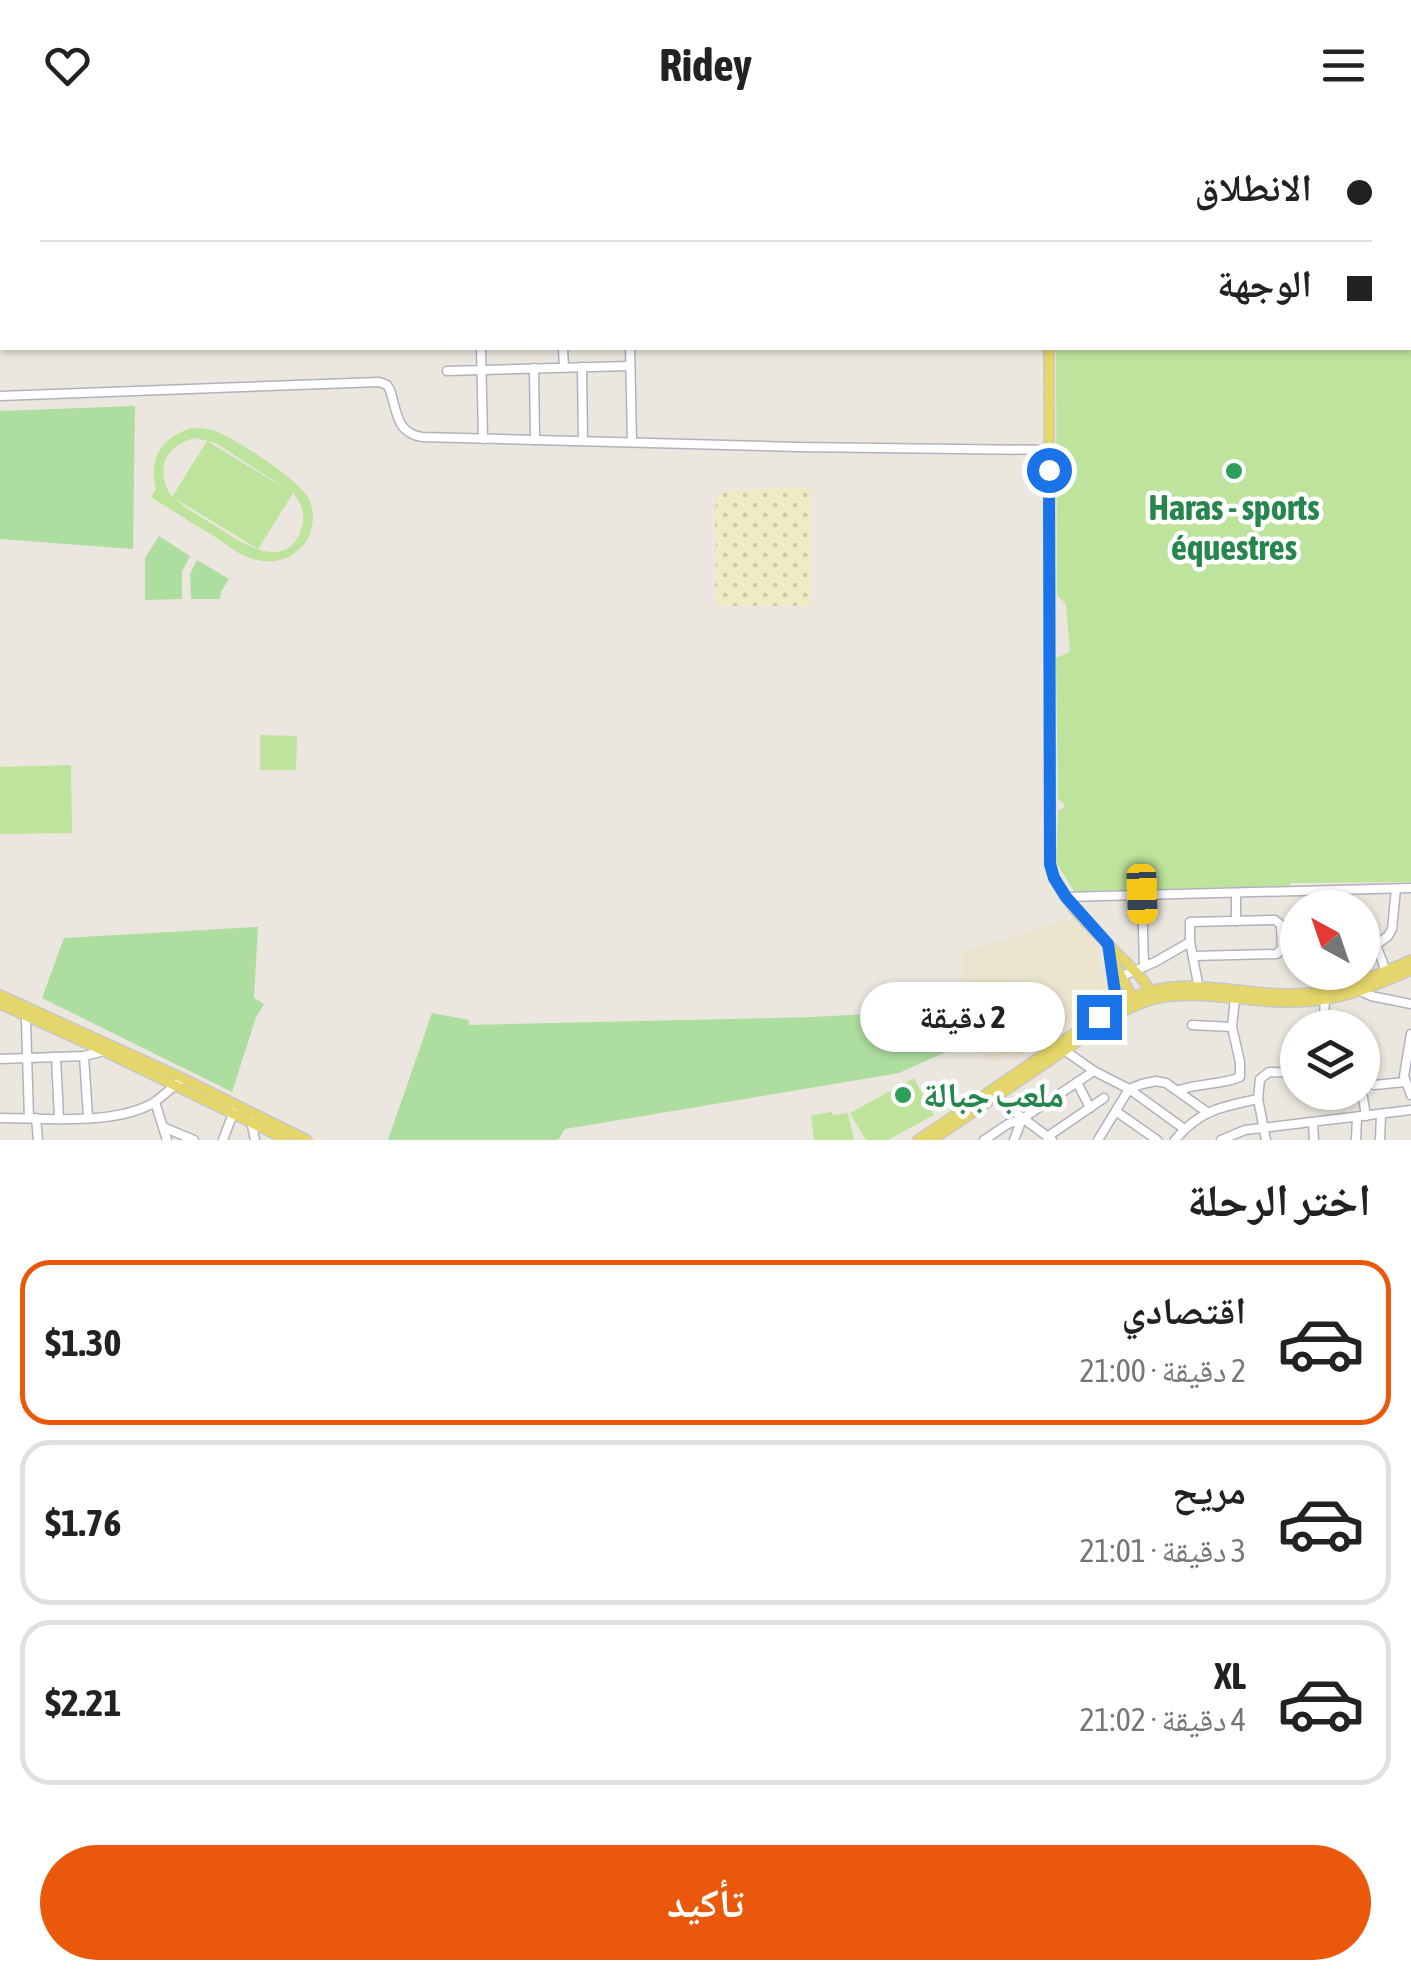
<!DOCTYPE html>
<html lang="ar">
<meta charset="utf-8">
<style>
:root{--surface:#fff;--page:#f2f2f2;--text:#222;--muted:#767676;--line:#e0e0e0;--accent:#ea580c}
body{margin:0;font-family:"Asap Condensed","Noto Naskh Arabic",sans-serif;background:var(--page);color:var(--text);direction:rtl;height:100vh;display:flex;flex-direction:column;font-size:38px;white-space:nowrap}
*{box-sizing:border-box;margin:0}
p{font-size:32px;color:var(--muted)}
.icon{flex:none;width:55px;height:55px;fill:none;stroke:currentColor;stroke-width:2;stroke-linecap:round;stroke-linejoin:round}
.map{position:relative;height:1010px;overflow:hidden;direction:ltr}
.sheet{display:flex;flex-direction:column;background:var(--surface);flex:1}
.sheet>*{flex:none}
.banner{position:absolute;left:0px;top:0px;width:1412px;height:220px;box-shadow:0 2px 8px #0004;direction:rtl;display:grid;align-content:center;height:220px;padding:0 40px;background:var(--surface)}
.needle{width:65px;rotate:320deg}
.controls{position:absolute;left:1280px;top:760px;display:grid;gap:20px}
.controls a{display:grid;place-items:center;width:100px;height:100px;border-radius:50%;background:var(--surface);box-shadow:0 2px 8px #0004;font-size:50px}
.end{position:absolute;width:45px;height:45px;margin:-22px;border:12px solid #1a73e8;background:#fff;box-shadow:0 0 0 5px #fff}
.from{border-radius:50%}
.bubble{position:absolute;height:70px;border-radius:35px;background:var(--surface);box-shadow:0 2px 8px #0004;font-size:32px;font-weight:700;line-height:70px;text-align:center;direction:rtl}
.car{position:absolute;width:30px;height:60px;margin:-30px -15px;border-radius:12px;box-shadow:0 0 8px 2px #0007;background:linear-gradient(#f5c518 24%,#345 0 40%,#f5c518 0 76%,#345 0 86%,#f5c518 0)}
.banner b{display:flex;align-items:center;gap:35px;height:95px;font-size:38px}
.banner b+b{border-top:2px solid var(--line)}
.banner i{width:25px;height:25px;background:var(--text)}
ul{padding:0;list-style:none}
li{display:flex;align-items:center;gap:30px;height:165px;margin:0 20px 15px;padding:0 20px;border:5px solid var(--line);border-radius:30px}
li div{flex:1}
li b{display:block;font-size:38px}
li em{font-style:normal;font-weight:700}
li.active{border-color:var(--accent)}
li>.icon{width:90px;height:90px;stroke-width:1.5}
h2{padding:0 40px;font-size:45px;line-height:120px}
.cta{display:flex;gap:20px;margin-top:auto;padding:20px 40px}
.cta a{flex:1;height:115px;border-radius:60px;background:var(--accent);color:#fff;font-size:40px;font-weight:700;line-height:115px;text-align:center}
header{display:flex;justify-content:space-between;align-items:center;height:130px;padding:0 40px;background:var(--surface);font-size:45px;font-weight:700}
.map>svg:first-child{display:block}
</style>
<header><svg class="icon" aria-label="menu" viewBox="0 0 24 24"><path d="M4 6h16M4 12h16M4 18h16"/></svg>Ridey<svg class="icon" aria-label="heart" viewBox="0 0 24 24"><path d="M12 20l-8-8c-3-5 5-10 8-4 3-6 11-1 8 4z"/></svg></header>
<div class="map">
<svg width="1411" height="1010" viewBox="0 0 1411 1010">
<defs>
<pattern id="sand-dots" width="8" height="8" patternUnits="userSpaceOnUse" patternTransform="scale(2.5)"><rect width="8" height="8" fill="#edecc4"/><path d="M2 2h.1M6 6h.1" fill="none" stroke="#cbcba9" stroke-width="1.8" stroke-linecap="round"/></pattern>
</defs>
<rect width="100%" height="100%" fill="#ebe7de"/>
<polygon fill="#ebe5cf" points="1072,788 1095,811 1107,857 1104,869 1015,930 1008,923 994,933 967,912 964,914 962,822"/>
<g fill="#addd9f">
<polygon points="135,276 133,419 0,409 0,281"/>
<polygon points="159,406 190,426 182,442 182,469 145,470 145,428"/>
<polygon points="197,430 229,449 221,462 220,469 191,469 190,444"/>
<polygon points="258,797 254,868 264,874 256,887 232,962 42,868 64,808"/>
<polygon points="962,879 963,914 899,943 565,999 558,1010 388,1010 432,883 469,890 469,895 813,887"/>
</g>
<path fill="url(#sand-dots)" d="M804,357l6,3v116h-92l-2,-3c-1,-17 0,-33 0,-50 0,-19 -4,-39 2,-58l9,-4z"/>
<g fill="#bde39c" fill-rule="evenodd">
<polygon points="1053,0 1411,0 1411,752 1290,753 1289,756 1074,761 1056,732 1058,681 1064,678 1064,673 1058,669 1056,528 1070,522 1066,474 1057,465 1056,218 1410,218 1410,2 1053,2"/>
<path d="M192,298c8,0 15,1 23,3 21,8 85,49 94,68 16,38 -20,74 -59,59 -12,-4 -23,-13 -33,-20 -22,-13 -44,-27 -66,-41l5,-8c-8,-31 6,-52 36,-61zM195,308l21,5 75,49 -84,-51 -35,56c-18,-26 -7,-52 23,-59zM293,363c9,11 13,22 8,37 -16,45 -63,10 -87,-5 -14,-9 -28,-16 -40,-27l84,51z"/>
<polygon points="260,605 297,606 296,640 260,640"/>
<polygon points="71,635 72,703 0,704 0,637"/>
<polygon points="914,948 934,985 888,1010 866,1010 850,983"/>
<polygon points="832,982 833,985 848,983 854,1010 814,1010 811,985"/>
</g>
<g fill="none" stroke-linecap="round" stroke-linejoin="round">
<defs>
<g id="minor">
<polyline points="481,218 483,309"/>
<polyline points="563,218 564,237"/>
<polyline points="630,218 632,312"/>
<polyline points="582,237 583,311"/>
<polyline points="534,238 535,310"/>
<polyline points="447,241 630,236"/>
<path d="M0,266l379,-14 8,3 3,5c7,21 6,43 32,47l375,10 252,3"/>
<polyline points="1236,763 1236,791"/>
<polyline points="1142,764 1144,837"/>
<polyline points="1065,767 1411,758"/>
<polyline points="1333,778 1334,761"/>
<polyline points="1194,826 1277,824 1282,818 1281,795 1275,790 1190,792 1190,812 1199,859"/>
<polyline points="1386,841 1376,815 1388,806 1392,799 1396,759"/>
<polyline points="1346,842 1346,854 1371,866 1411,874"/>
<polyline points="1118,848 1155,832 1190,812"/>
<polyline points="28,886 26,891 29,988"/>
<polyline points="1192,895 1232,897"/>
<polyline points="1323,898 1325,871"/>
<polyline points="1411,904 1404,946 1411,965"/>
<polyline points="1064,920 1094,941"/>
<polyline points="84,926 88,987"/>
<polyline points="56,927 59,988"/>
<polyline points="0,929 84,926 104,921"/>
<polyline points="1362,948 1374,955 1405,952"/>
<polyline points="1077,952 1090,978"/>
<path d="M1179,960c21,-7 42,-5 61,-13v-15l-8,-35 3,-29"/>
<polyline points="1362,962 1366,986"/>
<polyline points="992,965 1052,1010"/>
<polyline points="1117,982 1157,1010"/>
<path d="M0,988c46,0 115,8 155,-16"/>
<polyline points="36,988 38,1010"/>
<polyline points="251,991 255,1010"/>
<polyline points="1313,993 1314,1010"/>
<polyline points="163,997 194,1010"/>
<polyline points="1047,1007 1104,968"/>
<polyline points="167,1010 155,972 179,952"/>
<polyline points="223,1010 235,978"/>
<polyline points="984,1010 1008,994 1022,989"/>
<polyline points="1014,1010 1022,989 1094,941 1129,959 1183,998"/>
<polyline points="1098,1010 1129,959 1142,954 1156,951 1166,953 1207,982"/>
<path d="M1175,1010c23,-29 48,-34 83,-41"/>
<polyline points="1221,1010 1245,1000 1411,980"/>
<polyline points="1266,1010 1258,969 1260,949 1269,942 1298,943"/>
<polyline points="1356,1010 1357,987"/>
<polyline points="1380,1010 1381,985"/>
</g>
<g id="major">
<polyline points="1046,2 1046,0"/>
<path d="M1049,218l1,515c7,37 50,73 76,99 11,11 23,23 28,37"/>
<polyline points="1109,816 1111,827 1134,870"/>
<polyline points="1113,840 1116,863 1114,877"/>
<polyline points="0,865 182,948 307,1010"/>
<polyline points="0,874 104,921 287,1010"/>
<path d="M918,1010c47,-31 93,-63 139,-95 29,-19 59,-44 93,-54 44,-12 92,3 137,3 46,1 83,-16 124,-34"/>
<path d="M932,1010c44,-30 89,-60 133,-90 28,-19 59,-45 93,-52 43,-8 86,4 129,4 48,1 81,-13 124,-32"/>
</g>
</defs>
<use href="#minor" stroke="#b1b2bd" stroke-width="11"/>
<use href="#major" stroke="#c8c8c8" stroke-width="12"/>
<use href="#minor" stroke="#fff" stroke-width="8"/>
<use href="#major" stroke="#e4d66a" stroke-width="9"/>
</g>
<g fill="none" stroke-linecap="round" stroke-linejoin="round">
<polyline stroke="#1a73e8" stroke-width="12" points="1049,340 1050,734 1054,748 1066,767 1108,814 1116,870 1114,877 1099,887"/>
</g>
<g fill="#2e9e5b" stroke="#fff" stroke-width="4">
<circle cx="1234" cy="341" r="10"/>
<circle cx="903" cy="965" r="10"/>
</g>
<g text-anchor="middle" stroke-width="9" stroke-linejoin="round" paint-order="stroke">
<g font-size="35" font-weight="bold" fill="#27864d" stroke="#fff">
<text x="1234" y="390">Haras - sports<tspan x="1234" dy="40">équestres</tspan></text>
<text x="923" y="977" text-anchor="start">ملعب جبالة</text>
</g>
</g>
</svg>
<div class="controls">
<a><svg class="needle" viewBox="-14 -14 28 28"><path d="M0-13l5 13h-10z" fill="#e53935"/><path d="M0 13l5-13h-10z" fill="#767676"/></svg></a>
<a><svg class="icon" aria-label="layers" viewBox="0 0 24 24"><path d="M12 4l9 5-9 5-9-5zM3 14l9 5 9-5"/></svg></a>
</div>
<i class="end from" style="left:1049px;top:340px"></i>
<i class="end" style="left:1099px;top:887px"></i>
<div class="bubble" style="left:860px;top:852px;width:205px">2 دقيقة</div>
<i class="car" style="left:1142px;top:764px;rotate:178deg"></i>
<div class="banner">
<b><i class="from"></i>الانطلاق</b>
<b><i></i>الوجهة</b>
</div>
</div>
<section class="sheet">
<h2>اختر الرحلة</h2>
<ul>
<li class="active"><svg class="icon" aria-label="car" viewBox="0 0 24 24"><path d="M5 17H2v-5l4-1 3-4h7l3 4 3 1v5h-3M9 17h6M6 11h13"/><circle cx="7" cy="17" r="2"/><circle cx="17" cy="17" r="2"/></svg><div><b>اقتصادي</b><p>2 دقيقة · 21:00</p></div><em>$1.30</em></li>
<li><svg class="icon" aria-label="car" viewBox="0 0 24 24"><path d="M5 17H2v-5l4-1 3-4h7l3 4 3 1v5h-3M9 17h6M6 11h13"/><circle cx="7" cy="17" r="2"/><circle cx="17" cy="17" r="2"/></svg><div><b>مريح</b><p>3 دقيقة · 21:01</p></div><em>$1.76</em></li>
<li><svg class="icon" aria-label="car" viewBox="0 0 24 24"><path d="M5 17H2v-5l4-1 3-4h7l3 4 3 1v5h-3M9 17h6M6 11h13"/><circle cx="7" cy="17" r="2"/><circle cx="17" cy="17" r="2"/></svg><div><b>XL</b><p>4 دقيقة · 21:02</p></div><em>$2.21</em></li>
</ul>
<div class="cta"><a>تأكيد</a></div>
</section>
